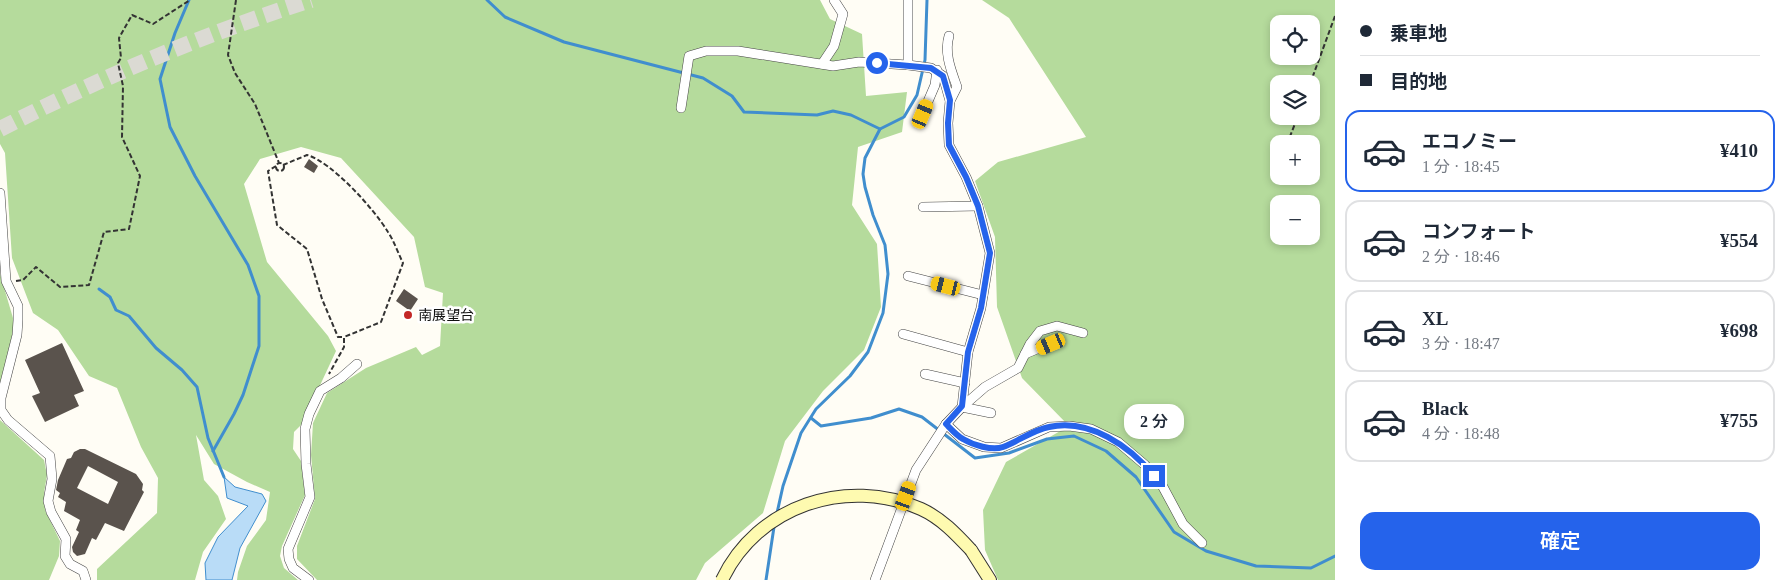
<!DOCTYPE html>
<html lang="ja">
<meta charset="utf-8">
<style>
:root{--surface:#fff;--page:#f2f2f3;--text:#1f2937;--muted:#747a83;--line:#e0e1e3;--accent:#2563eb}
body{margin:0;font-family:"Times New Roman","Noto Sans JP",serif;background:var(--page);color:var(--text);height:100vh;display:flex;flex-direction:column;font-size:19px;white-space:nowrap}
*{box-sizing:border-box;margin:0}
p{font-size:16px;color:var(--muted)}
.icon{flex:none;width:28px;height:28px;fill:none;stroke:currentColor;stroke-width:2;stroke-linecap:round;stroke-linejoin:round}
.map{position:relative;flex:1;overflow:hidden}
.drawer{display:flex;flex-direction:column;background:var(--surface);width:450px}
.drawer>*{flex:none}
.banner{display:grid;align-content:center;height:110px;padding:0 25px;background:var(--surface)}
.fabs{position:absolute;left:1270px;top:15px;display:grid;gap:10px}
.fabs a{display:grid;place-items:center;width:50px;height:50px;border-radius:10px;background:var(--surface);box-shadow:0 2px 8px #0003;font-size:25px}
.end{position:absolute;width:22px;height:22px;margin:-11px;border:6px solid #2563eb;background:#fff;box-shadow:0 0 0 2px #fff}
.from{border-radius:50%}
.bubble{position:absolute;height:35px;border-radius:15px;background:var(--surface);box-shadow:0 2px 8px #0003;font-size:16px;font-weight:600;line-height:35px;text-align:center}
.car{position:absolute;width:15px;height:30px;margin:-15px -8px;border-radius:6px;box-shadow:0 0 4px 1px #0007;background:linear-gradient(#f5c518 24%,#345 0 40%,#f5c518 0 76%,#345 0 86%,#f5c518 0)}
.banner b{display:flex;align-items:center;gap:18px;height:48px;font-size:19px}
.banner b+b{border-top:1px solid var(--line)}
.banner i{width:12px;height:12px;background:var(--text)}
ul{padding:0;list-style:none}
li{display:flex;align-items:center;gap:15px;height:82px;margin:0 10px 8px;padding:0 15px;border:2px solid var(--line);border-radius:15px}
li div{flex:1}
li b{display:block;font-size:19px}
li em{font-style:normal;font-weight:600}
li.current{border-color:var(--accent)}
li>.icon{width:45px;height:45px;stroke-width:1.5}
.cta{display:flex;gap:10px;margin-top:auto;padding:10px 25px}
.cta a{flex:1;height:58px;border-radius:15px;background:var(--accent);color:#fff;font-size:20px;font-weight:600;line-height:58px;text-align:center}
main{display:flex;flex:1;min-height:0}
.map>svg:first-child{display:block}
</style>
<main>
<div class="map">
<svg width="1335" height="580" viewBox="0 0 1335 580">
<rect width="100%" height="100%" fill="#fffdf5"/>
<g fill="#b5db9c" fill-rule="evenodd">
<polygon points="0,0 820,0 830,19 862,34 866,96 907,92 902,132 858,147 852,205 877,244 881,307 864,350 823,391 785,441 763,513 705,563 696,580 317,580 297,559 297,546 315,499 311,455 313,423 327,393 366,368 416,347 422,355 440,346 443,293 425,287 414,237 341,158 301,147 260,159 244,184 267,262 328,336 336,351 302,424 294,432 293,449 301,461 305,495 282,546 280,556 284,568 298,580 237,580 238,572 247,546 266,520 270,492 247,482 214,464 196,435 204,480 218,496 226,519 203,552 195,580 97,580 97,569 157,513 158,478 141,447 117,388 89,376 58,330 33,313 12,258 5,153 0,144"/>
<path d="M982,0h353v580h-337l-13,-30 -2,-40 23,-48 63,-36 -47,-48 -25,-71 -2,-70 -20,-56 23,-19 88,-25 -77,-119zM1279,24h32v32h-32zM1279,84h32v32h-32zM1279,144h32v32h-32zM1279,204h32v32h-32z"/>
<polygon points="0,274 13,318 13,332 0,384"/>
<polygon points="0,420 44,460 47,475 44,493 45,510 60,541 59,556 49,580 0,580"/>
</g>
<polygon fill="#b9dcf7" stroke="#408ece" points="224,477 235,487 262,494 266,501 240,548 232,580 206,580 205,563 218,537 248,506 227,498"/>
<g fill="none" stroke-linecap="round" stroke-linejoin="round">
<g stroke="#408ece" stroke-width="3">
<polyline points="189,0 175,33 160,79 170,127 195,176 248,265 259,296 259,346 243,395 234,414 213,451"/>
<polyline points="487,0 505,17 564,42 703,78 732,96 744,112 817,115 833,111 851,115 880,129"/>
<polyline points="99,289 110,297 116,310 129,316 156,348 182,370 197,387 208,438 224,477"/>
<polyline points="811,418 821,426 871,418 899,409 922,417 975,458 1009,453 1047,439 1074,436 1106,451 1136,477 1174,532 1206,551 1256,566 1311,568 1335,556"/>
<polyline points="777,513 783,486 801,433 816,409 850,376 868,352 883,313 888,274 885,245 873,215 865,187 863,174 865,158 880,129 904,117 917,95 925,60 927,0"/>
<polyline points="766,580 774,527"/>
</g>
</g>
<g fill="#5a534d" fill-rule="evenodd">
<polygon points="309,159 318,166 314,173 304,167"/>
<polygon points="404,289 418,299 410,311 396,301"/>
<polygon points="62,343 84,391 74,395 79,406 45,422 32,396 40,393 25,360"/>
<path d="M80,449h5l51,25 7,10 -1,6 2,2 -20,39 -19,-8 -9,17 -4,-2 -7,16 -8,2 -4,-4 -1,-5 7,-15 -3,-2 4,-10 -16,-9 2,-9 -8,-5 2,-4 -4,-3 2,-10 9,-21 4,-1 3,-6zM88,466l30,16 -10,22 -31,-16z"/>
</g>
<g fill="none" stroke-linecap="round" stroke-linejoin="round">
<path stroke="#dbdad3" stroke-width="16" stroke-dasharray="16 8" stroke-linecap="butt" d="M0,129c100,-51 204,-95 311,-129"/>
<defs>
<g id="minor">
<path d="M949,36c-5,17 2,34 8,51l-7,14"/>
<polyline points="822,64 834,46 843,14 834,0"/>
<polyline points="908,65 908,0"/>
<polyline points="681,108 689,56 706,51 738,51 833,66 859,62 908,65 931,68 943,76 950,101 948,123 949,145 966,177 978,206 990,253 981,308 968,352 962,407 946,424 916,470 875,580"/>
<polyline points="923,113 935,85 937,70"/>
<polyline points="0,193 6,281 18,306 18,320 17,335 1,398 1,410 8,420 50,456 52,479 48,501 51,512 66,539 65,556 70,564 83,571 86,580"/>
<polyline points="923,207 978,206"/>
<polyline points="908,276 983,295"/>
<polyline points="903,334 968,352"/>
<polyline points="1025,354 1051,343"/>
<polyline points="925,374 965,383"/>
<polyline points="962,407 985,387 1018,368 1030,344 1040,331 1057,326 1083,333"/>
<polyline points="962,407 991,413"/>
<polyline points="946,424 962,439 984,447 1001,448 1049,427 1069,426 1091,429 1118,442 1145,465 1163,487 1183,524 1202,543"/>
<polyline points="309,580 293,568 289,559 288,549 310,497 306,464 305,429 309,414 320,391 341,378 357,364"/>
</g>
<polyline id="secondary" points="971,550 990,580"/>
</defs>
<use href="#minor" stroke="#444" stroke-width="10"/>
<use href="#secondary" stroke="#333" stroke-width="14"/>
<g stroke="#333" stroke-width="2" stroke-dasharray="5 2.5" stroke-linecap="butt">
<polyline points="236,0 228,55 235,73 255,104 279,163"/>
<polyline points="1310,84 1335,16"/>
<polyline points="1287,144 1298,116"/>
<circle cx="280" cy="167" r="4"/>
<path d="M283,165l24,-10c25,7 67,54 81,77 6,9 10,21 15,31l-22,59 -37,15v10l-15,27"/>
<polyline points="276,166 268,171 277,225 307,249 322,299 338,337 344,337"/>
<polyline points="16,281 23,280 36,267 60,287 89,285 104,232 129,229 140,176 122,137 123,86 118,63 121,58 119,38 132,15 153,24 190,0"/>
</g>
<use href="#minor" stroke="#fff" stroke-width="9"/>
<use href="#secondary" stroke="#fefab0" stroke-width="12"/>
<defs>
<path id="secondary-bridge" d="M722,580c35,-74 124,-104 199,-71 20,9 35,25 50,41"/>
</defs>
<use href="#secondary-bridge" stroke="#333" stroke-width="14" stroke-linecap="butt"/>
<use href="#secondary-bridge" stroke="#fefab0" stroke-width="12"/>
</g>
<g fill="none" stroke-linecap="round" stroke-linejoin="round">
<path stroke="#2563eb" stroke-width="6" d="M877,63l54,5 12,8 7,24 -2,23 1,22 17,32 12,29 12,47 -9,55 -13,44 -6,54 -16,18c5,5 11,12 17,15 10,6 29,12 40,8 16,-6 30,-17 46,-20 40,-9 81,19 105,49"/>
</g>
<circle fill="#c32827" stroke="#fff" stroke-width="2" cx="408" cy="315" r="5"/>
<g text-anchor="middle" stroke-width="5" stroke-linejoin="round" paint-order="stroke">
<g font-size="14" fill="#111" stroke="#fff" text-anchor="start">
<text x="418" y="320">南展望台</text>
</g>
</g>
</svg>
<div class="fabs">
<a><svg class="icon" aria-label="locate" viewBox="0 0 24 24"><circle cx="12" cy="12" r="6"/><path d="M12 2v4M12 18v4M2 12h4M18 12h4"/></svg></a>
<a><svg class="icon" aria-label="layers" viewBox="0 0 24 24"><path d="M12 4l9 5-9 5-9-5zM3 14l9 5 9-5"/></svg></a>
<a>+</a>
<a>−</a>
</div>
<i class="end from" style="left:877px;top:63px"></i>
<i class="end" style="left:1154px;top:476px"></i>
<div class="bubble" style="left:1124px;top:404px;width:60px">2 分</div>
<i class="car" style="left:923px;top:114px;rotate:23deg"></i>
<i class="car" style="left:946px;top:286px;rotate:284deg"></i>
<i class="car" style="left:1051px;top:344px;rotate:247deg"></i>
<i class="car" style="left:906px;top:496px;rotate:20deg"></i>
</div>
<section class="drawer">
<div class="banner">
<b><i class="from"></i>乗車地</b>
<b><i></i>目的地</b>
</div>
<ul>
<li class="current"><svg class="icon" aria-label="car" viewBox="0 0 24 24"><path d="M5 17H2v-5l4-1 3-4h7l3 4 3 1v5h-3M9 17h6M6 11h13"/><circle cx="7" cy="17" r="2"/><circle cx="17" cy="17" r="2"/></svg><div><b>エコノミー</b><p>1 分 · 18:45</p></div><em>¥410</em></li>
<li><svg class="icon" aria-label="car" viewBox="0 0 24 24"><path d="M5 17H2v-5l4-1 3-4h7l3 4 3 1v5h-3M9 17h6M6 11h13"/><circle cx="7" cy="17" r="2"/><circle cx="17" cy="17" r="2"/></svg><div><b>コンフォート</b><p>2 分 · 18:46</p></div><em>¥554</em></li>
<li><svg class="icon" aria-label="car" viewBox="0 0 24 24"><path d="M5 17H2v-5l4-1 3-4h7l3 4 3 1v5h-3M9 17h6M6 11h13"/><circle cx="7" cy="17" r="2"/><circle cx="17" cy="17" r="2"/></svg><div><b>XL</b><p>3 分 · 18:47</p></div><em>¥698</em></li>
<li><svg class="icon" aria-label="car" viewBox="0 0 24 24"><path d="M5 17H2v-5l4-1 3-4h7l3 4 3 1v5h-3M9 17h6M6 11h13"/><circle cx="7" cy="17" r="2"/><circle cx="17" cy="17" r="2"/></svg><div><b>Black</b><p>4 分 · 18:48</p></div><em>¥755</em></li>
</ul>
<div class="cta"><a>確定</a></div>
</section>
</main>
